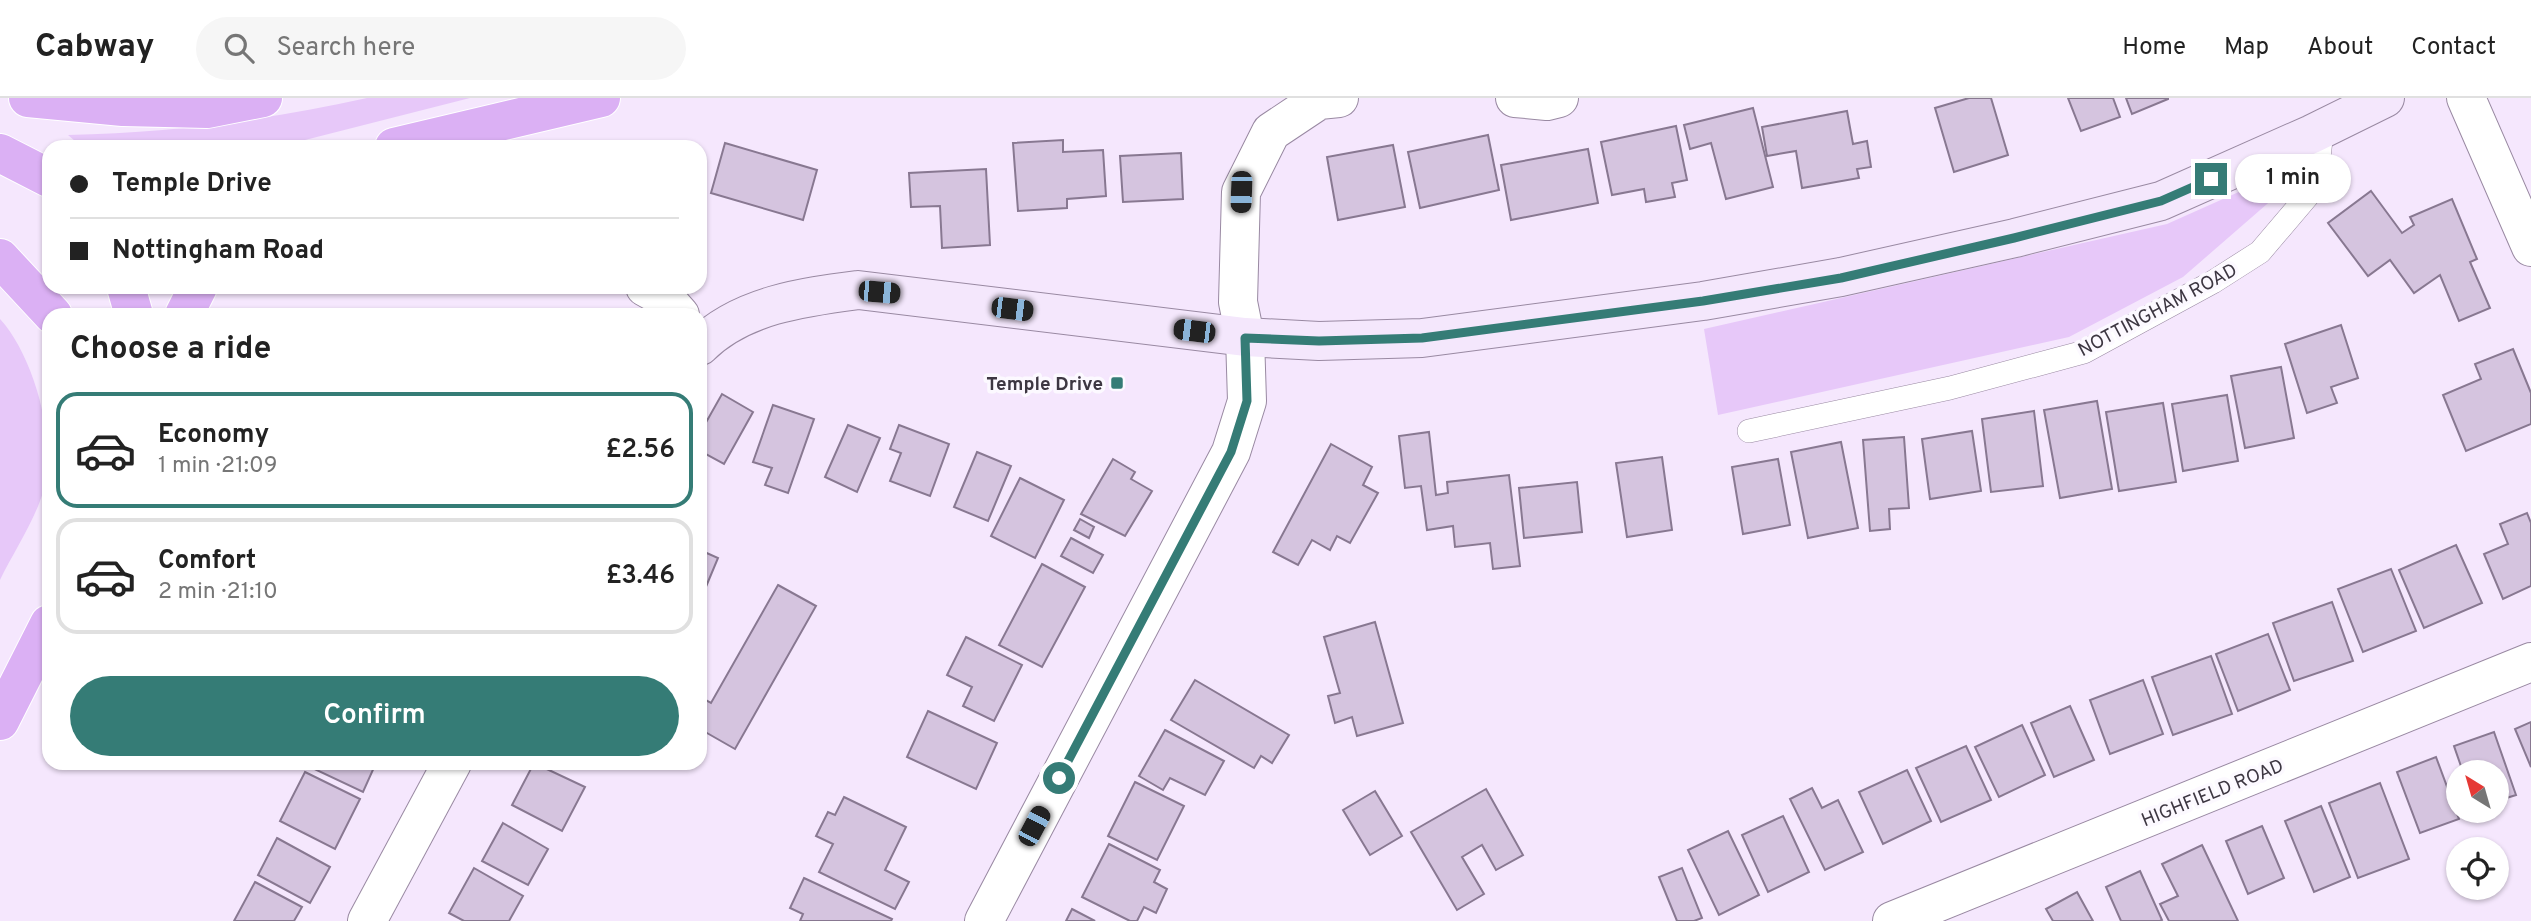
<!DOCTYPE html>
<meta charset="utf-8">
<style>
:root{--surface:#fff;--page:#f6f6f6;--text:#222;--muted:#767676;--line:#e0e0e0;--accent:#357c76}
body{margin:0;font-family:Overpass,sans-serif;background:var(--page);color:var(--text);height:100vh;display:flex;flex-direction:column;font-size:26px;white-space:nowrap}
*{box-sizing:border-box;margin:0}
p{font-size:23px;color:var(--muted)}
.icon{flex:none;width:38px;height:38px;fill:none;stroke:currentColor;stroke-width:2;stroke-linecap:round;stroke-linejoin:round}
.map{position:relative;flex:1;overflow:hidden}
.panel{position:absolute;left:42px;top:210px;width:665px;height:462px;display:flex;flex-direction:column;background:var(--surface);border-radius:21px;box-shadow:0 2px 5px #0004}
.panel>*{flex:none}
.banner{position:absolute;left:42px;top:42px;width:665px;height:154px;border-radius:21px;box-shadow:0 2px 5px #0004;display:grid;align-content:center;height:154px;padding:0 28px;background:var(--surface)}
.needle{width:46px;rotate:323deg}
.fabs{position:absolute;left:2446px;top:662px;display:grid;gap:14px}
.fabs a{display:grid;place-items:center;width:63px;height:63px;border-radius:50%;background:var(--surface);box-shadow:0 2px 5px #0004;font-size:35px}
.end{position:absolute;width:32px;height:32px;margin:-16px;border:9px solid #357c76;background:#fff;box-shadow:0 0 0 4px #fff}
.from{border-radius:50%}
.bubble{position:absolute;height:49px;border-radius:24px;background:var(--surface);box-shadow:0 2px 5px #0004;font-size:23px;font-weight:600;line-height:49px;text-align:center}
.car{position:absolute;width:21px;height:42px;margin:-21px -10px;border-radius:9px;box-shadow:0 0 5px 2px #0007;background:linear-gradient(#222 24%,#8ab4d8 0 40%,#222 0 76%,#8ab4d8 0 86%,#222 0)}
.banner b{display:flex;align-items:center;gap:24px;height:66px;font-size:26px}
.banner b+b{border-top:2px solid var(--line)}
.banner i{width:18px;height:18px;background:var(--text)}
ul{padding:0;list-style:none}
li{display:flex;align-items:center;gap:21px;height:116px;margin:0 14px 10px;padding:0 14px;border:4px solid var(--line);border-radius:21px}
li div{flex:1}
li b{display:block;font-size:26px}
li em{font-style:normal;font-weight:600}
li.selected{border-color:var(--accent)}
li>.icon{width:63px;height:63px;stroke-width:1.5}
h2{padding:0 28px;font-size:32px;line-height:84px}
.primary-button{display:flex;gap:14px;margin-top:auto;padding:14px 28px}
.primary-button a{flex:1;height:80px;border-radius:42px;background:var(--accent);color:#fff;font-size:28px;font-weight:600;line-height:80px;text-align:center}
header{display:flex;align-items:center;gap:42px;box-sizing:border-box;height:98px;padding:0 35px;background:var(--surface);border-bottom:2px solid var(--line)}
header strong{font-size:33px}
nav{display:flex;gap:38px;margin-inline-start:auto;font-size:24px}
.search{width:490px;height:63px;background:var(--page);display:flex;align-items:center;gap:18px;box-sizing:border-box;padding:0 24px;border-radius:38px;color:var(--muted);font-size:26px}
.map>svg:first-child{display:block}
</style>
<header>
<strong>Cabway</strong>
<div class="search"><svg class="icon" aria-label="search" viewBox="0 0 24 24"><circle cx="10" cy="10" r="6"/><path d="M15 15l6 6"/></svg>Search here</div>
<nav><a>Home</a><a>Map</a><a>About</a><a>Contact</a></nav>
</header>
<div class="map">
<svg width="2531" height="823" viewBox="0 0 2531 823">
<rect width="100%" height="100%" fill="#f5e7fd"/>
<g fill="#e7c8f9">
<path d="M367,0h103l-165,42 -14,7h-209l-14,-12c102,-2 200,-15 299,-37z"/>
<polygon points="2295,69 2289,87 2183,179 2069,239 1718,317 1704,231 2167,126"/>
<path d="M0,221c34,37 58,123 43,173 -8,28 -30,61 -43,88z"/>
</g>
<g fill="#d5c4df" stroke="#887891" stroke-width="2">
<polygon points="1969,0 1991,0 2008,57 1954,74 1935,10"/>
<polygon points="2068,0 2113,0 2120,19 2081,33"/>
<polygon points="2126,0 2168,0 2168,1 2132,16"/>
<polygon points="1753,10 1773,89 1726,101 1711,45 1690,51 1684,27"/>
<polygon points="1847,13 1853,46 1867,43 1871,69 1857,71 1859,80 1802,90 1796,53 1767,58 1762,29"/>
<polygon points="1676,28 1687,82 1672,85 1675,99 1646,104 1644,91 1612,97 1601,44"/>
<polygon points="1488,37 1499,92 1420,110 1408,54"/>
<polygon points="1063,42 1063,54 1103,52 1106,98 1067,101 1067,110 1018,113 1013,45"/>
<polygon points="725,45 817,72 803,122 711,95"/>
<polygon points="1393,47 1405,109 1338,122 1327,59"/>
<polygon points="1588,51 1598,105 1511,122 1501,67"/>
<polygon points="1181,55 1183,101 1123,104 1120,58"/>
<polygon points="986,71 990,147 942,150 940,108 911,109 909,75"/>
<polygon points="2371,93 2402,135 2414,127 2410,119 2452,101 2477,161 2470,164 2490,210 2459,223 2440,177 2414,195 2390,162 2368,178 2328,125"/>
<polygon points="2341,227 2358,280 2331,289 2337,305 2307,315 2285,246"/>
<polygon points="2513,251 2531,295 2531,326 2466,353 2443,297 2481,281 2475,266"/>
<polygon points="2281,269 2294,340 2245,350 2231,278"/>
<polygon points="722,296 753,314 724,366 700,353 700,335"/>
<polygon points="2227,297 2238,363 2183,373 2172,306"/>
<polygon points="2097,303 2112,391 2060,400 2044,312"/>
<polygon points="2163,305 2176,384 2119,393 2106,314"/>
<polygon points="773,307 814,321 788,395 765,387 772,370 753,364"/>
<polygon points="2034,313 2043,388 1991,394 1982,321"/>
<polygon points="848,327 880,340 857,394 825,379"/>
<polygon points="899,327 949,346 930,398 890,383 901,355 890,351"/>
<polygon points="1972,333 1981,393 1930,401 1922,341"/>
<polygon points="1429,334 1436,397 1448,395 1447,384 1509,377 1520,468 1493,471 1490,445 1455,449 1453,428 1427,432 1421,388 1405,390 1399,338"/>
<polygon points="1904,339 1909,410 1889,411 1890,431 1870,433 1863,342"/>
<polygon points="1841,344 1858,430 1808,440 1791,354"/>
<polygon points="1331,346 1372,369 1363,387 1378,395 1350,445 1337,438 1330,452 1312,442 1298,467 1273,454"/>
<polygon points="977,354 1011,368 988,423 954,409"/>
<polygon points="1662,359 1672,432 1627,439 1616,365"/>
<polygon points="1113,361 1135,374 1131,381 1152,393 1125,438 1081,416"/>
<polygon points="1778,361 1790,427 1743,436 1732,369"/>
<polygon points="1020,380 1064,402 1035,460 991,438"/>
<polygon points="1577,384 1582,434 1524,440 1519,390"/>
<polygon points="2527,415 2531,425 2531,488 2503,501 2484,456 2508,446 2500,426"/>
<polygon points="1080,421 1094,429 1089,440 1074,432"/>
<polygon points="1071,440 1103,457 1093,475 1061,458"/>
<polygon points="2456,447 2482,505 2424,530 2399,472"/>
<polygon points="700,452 718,460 700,503"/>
<polygon points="1042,466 1085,489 1042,569 999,547"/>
<polygon points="2391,471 2416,533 2363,554 2338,491"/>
<polygon points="778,487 816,508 735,651 700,631 700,599 711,605"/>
<polygon points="2332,504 2353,563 2294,583 2273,525"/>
<polygon points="1375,524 1403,625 1357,638 1352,619 1335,625 1328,598 1340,595 1324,539"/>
<polygon points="2268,536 2290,592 2238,613 2216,556"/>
<polygon points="966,539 1022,567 994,623 963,608 972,589 947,577"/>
<polygon points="2211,558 2232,616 2173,637 2152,579"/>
<polygon points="1195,582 1289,637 1272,665 1261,658 1254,670 1171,622"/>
<polygon points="2143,582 2163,636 2110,656 2090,602"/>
<polygon points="2070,608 2094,662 2054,679 2031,625"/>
<polygon points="928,613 997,645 976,691 907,659"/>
<polygon points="2531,624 2531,669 2515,631"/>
<polygon points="2022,627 2045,677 1999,699 1975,649"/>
<polygon points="1165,632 1224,663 1205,697 1170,680 1163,692 1139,678"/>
<polygon points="2494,634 2516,697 2497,703 2497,674 2463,674 2454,648"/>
<polygon points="1966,648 1991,702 1941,724 1916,670"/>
<polygon points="2436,659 2459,721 2420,735 2397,674"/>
<polygon points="309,665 376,665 363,694 308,668"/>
<polygon points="534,665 585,689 562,733 512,707"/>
<polygon points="1907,672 1931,723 1883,746 1859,694"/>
<polygon points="305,674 360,701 335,751 280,723"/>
<polygon points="1135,684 1184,708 1157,762 1108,738"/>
<polygon points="2380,685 2409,761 2358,780 2329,705"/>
<polygon points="1812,690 1822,710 1838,702 1863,754 1825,772 1790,701"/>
<polygon points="1486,691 1523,757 1496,772 1482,747 1462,759 1484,796 1457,812 1411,734"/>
<polygon points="1375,693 1402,738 1370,757 1343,712"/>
<polygon points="844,699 906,729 885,772 909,784 895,811 819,774 833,746 816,738 828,714 835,717"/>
<polygon points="2321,708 2350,779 2314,794 2285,723"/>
<polygon points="1783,718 1809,774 1768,794 1742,737"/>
<polygon points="503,725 548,751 528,787 482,763"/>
<polygon points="2262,728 2284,780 2248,796 2226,743"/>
<polygon points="1728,733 1759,797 1719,817 1688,752"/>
<polygon points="277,740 330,769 310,805 258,777"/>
<polygon points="1109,746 1160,772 1154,784 1167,791 1156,815 1144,809 1137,823 1130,823 1082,799"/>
<polygon points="2202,747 2238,823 2169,823 2160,806 2178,798 2162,766"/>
<polygon points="474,770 523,798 509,823 464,823 449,815"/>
<polygon points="1682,770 1702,820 1694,823 1677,823 1659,779"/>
<polygon points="2140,773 2162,822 2160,823 2121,823 2106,789"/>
<polygon points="804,780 892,821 891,823 800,823 803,816 790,810"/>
<polygon points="255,784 302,809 294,823 234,823"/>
<polygon points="2077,794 2093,823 2053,823 2046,811"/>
<polygon points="1072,811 1095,823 1066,823"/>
</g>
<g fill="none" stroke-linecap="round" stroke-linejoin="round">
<defs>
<polyline id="lane" points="1749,333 1950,290 2084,254 2213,184 2260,154 2316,88 2322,32"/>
<g id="street">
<polyline points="1515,0 1547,3 1559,0"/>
<polyline points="2466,0 2531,149"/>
<polyline points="645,189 665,200 680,217"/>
<polyline points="367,823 452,665"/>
<polyline points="984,823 1231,354 1247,303 1245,239 1238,204 1241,94 1271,34 1319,2 1339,0"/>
<polyline points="1892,823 2531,564"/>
</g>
<path id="secondary" d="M700,248c41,-41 104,-49 158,-56l387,47 74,4 103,-3 281,-37 138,-24 174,-39 146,-37 151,-67 73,-36"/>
<g id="highway">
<polyline points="28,0 123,9 207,11 263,0"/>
<polyline points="394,49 601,0"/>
<polyline points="0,55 49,80"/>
<polyline points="0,160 53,217"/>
<polyline points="126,189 134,217"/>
<polyline points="184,217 198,189"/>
<polyline points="0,623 49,526"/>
</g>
</defs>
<use href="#lane" stroke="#9989a2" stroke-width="24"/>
<use href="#street" stroke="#9989a2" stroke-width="40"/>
<use href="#secondary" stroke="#9989a2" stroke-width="40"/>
<use href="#highway" stroke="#fff" stroke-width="40"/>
<use href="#lane" stroke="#fff" stroke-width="23"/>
<use href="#street" stroke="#fff" stroke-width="38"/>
<use href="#secondary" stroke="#f4e7fc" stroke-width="38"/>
<use href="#highway" stroke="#dbb0f4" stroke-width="38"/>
</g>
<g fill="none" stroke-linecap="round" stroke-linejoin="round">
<polyline stroke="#357c76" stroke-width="9" points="1059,680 1231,354 1247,303 1245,240 1319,243 1422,240 1703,203 1841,180 2014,140 2161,103 2211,81"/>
</g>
<rect fill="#357c76" stroke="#fcf9ff" stroke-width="2.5" x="1110" y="278" width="14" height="14" rx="3.5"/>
<g text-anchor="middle" stroke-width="7" stroke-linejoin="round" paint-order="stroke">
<g font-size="19" fill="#3d3742" stroke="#fcf9ff">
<text transform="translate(2157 211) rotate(-28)" y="7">NOTTINGHAM ROAD</text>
<text transform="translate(2212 694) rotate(-22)" y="7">HIGHFIELD ROAD</text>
</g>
<g font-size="19" font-weight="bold" fill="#3d3742" stroke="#fcf9ff" text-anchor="end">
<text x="1103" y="292">Temple Drive</text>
</g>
</g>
</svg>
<div class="fabs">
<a><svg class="needle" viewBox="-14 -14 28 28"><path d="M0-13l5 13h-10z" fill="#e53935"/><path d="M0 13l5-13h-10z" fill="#767676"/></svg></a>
<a><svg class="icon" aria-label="locate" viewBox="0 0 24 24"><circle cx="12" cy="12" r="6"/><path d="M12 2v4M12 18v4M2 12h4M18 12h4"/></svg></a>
</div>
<i class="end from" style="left:1059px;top:680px"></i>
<i class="end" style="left:2211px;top:81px"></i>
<div class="bubble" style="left:2235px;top:56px;width:116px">1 min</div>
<i class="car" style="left:1241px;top:94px;rotate:182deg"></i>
<i class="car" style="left:879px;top:194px;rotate:95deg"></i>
<i class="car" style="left:1012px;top:211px;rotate:97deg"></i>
<i class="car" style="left:1194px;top:233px;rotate:277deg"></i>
<i class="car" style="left:1034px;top:728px;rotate:28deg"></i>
<div class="banner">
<b><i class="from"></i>Temple Drive</b>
<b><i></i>Nottingham Road</b>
</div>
<section class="panel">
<h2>Choose a ride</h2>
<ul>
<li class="selected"><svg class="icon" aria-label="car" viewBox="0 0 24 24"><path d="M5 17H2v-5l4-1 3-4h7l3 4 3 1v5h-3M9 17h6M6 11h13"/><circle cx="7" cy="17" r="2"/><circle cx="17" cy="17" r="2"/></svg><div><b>Economy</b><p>1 min · 21:09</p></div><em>£2.56</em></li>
<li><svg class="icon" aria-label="car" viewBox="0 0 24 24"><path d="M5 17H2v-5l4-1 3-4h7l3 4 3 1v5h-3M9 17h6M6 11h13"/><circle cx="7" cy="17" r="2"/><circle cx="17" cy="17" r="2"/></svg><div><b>Comfort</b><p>2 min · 21:10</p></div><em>£3.46</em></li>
</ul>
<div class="primary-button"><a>Confirm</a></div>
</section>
</div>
